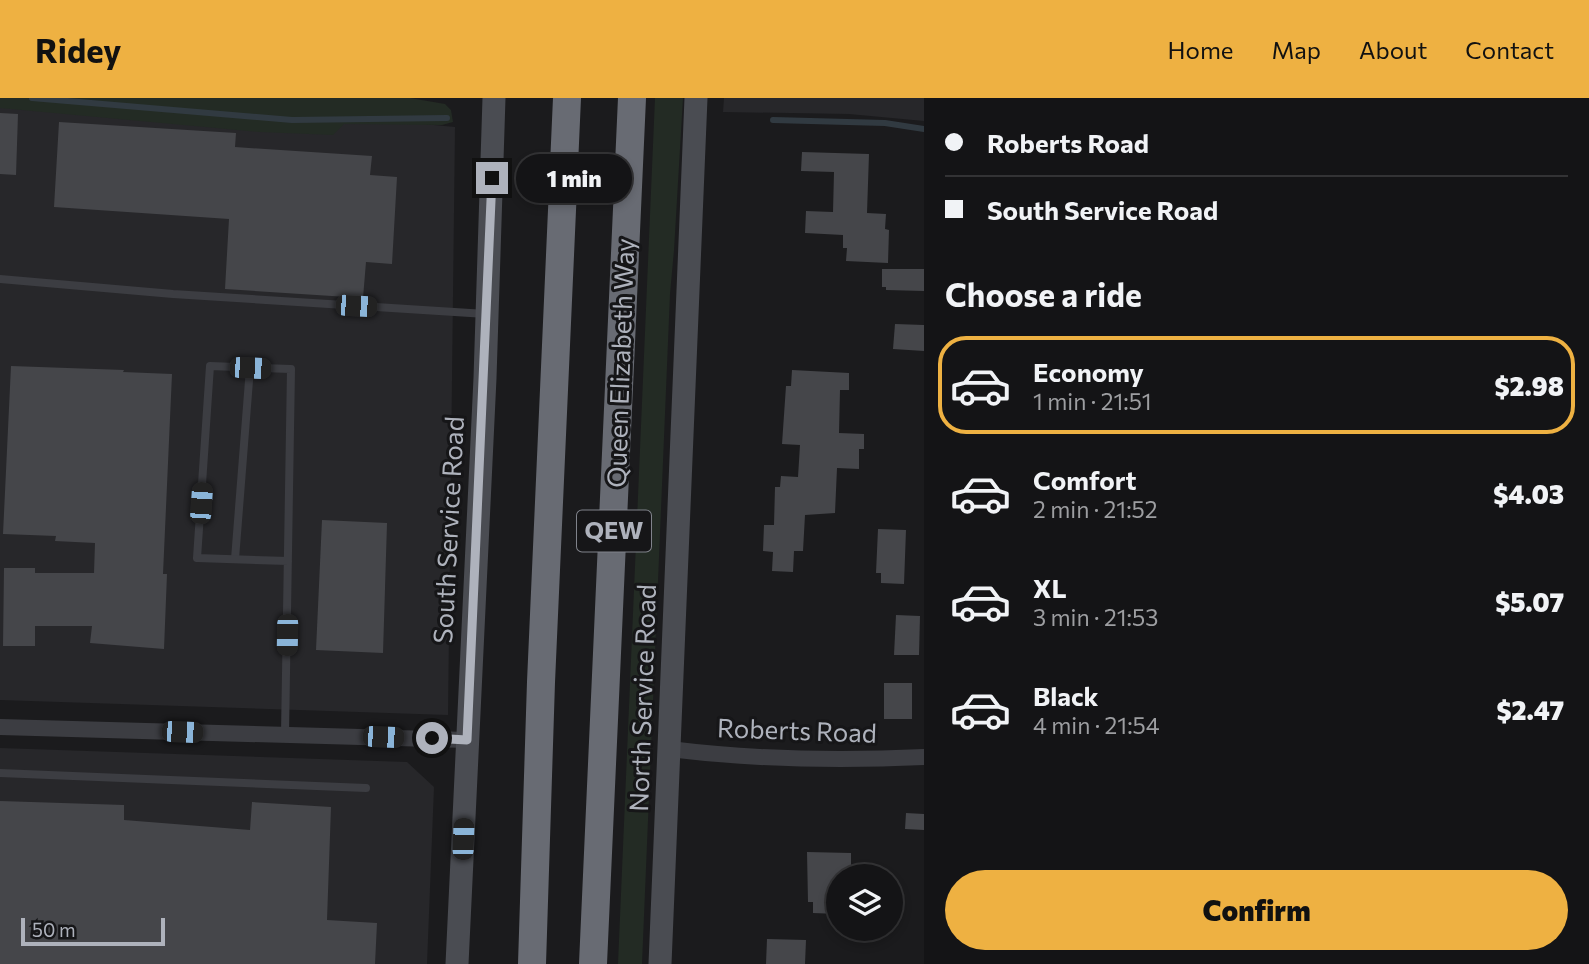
<!DOCTYPE html>
<meta charset="utf-8">
<style>
:root{--surface:#141416;--page:#1d1d1f;--text:#f1f3f6;--muted:#9d9ea1;--line:#333335;--accent:#eeb142}
body{margin:0;font-family:Commissioner,sans-serif;background:var(--page);color:var(--text);height:100vh;display:flex;flex-direction:column;font-size:26px;white-space:nowrap}
*{box-sizing:border-box;margin:0}
p{font-size:23px;color:var(--muted)}
.icon{flex:none;width:38px;height:38px;fill:none;stroke:currentColor;stroke-width:2;stroke-linecap:round;stroke-linejoin:round}
.map{position:relative;flex:1;overflow:hidden}
.panel{display:flex;flex-direction:column;background:var(--surface);width:665px}
.panel>*{flex:none}
.banner{display:grid;align-content:center;height:154px;padding:0 21px;background:var(--surface)}
.controls{position:absolute;left:826px;top:766px;display:grid;gap:14px}
.controls a{display:grid;place-items:center;width:77px;height:77px;border-radius:50%;background:var(--surface);box-shadow:0 4px 10px #0003,0 0 0 2px var(--line);font-size:35px}
.scale{position:absolute;left:21px;bottom:18px;width:144px;box-sizing:border-box;padding-left:7px;border:4px solid #aeb2bc;border-top:0;font-size:19px;line-height:24px;white-space:nowrap;color:#aeb2bc;-webkit-text-stroke:5px #161618;paint-order:stroke}
.end{position:absolute;width:32px;height:32px;margin:-16px;border:9px solid #aeb2bc;background:#111;box-shadow:0 0 0 4px #111}
.from{border-radius:50%}
.bubble{position:absolute;height:49px;border-radius:24px;background:var(--surface);box-shadow:0 4px 10px #0003,0 0 0 2px var(--line);font-size:23px;font-weight:800;line-height:49px;text-align:center}
.car{position:absolute;width:21px;height:42px;margin:-21px -10px;border-radius:9px;box-shadow:0 0 5px 2px #0007;background:linear-gradient(#222 24%,#8ab4d8 0 40%,#222 0 76%,#8ab4d8 0 86%,#222 0)}
.banner b{display:flex;align-items:center;gap:24px;height:66px;font-size:26px}
.banner b+b{border-top:2px solid var(--line)}
.banner i{width:18px;height:18px;background:var(--text)}
ul{padding:0;list-style:none}
li{display:flex;align-items:center;gap:21px;height:98px;margin:0 14px 10px;padding:0 7px;border:4px solid transparent;border-radius:28px}
li div{flex:1}
li b{display:block;font-size:26px}
li em{font-style:normal;font-weight:800}
li.active{border-color:var(--accent)}
li>.icon{width:63px;height:63px;stroke-width:1.5}
h2{padding:0 21px;font-size:32px;line-height:84px}
.primary-button{display:flex;gap:14px;margin-top:auto;padding:14px 21px}
.primary-button a{flex:1;height:80px;border-radius:42px;background:var(--accent);color:#111;font-size:28px;font-weight:800;line-height:80px;text-align:center}
header{display:flex;align-items:center;gap:42px;box-sizing:border-box;height:98px;padding:0 35px;background:var(--accent);color:#111}
header strong{font-size:33px}
nav{display:flex;gap:38px;margin-inline-start:auto;font-size:24px}
main{display:flex;flex:1;min-height:0}
.map>svg:first-child{display:block}
</style>
<header>
<strong>Ridey</strong>
<nav><a>Home</a><a>Map</a><a>About</a><a>Contact</a></nav>
</header>
<main>
<div class="map">
<svg width="924" height="866" viewBox="0 0 924 866">
<rect width="100%" height="100%" fill="#1b1b1d"/>
<g fill="#27272a">
<polygon points="0,0 149,0 455,29 448,617 0,602"/>
<polygon points="724,0 924,0 924,23 849,16 723,14"/>
<polygon points="0,650 407,664 434,689 427,866 0,866"/>
</g>
<g fill="#232b24">
<polygon points="0,0 410,0 445,6 451,12 453,24 442,27 344,26 333,37 260,34 0,10"/>
<polygon points="655,0 683,0 674,152 670,196 642,866 618,866"/>
</g>
<g fill="none" stroke-linecap="round" stroke-linejoin="round">
<g stroke="#313a41" stroke-width="6">
<polyline points="32,0 292,22 447,20"/>
<polyline points="773,22 885,25 924,31"/>
</g>
</g>
<g fill="#45464a">
<polygon points="0,15 18,16 16,77 0,76"/>
<polygon points="59,24 236,35 235,49 372,58 370,77 397,79 392,166 366,164 363,200 225,191 229,121 54,109"/>
<polygon points="802,54 869,56 867,115 886,116 885,131 889,132 888,165 846,163 847,150 843,150 843,137 805,135 806,113 833,114 834,74 801,73"/>
<polygon points="882,171 924,171 924,193 886,192 886,189 882,189"/>
<polygon points="895,226 924,227 924,253 893,251"/>
<polygon points="11,268 124,272 123,274 172,276 163,476 167,476 164,551 90,545 92,528 35,528 35,548 3,548 4,470 35,470 35,475 94,475 95,445 55,443 56,438 3,436"/>
<polygon points="792,272 849,275 849,292 840,292 839,335 864,336 864,351 859,351 859,371 837,370 835,415 805,417 803,453 794,453 793,474 772,473 773,454 763,453 764,427 774,427 775,389 780,389 781,378 798,379 800,347 782,346 786,288 791,288"/>
<polygon points="322,422 387,425 383,555 316,552"/>
<polygon points="878,431 906,432 904,486 881,485 881,475 876,475"/>
<polygon points="896,517 920,518 919,557 894,557"/>
<rect x="884" y="585" width="28" height="36"/>
<polygon points="0,703 124,707 124,722 250,732 252,704 331,709 327,822 377,825 375,866 0,866"/>
<polygon points="906,715 924,716 924,732 905,731"/>
<polygon points="807,754 851,755 851,779 838,779 838,816 813,815 813,804 808,804"/>
<polygon points="767,841 806,842 805,866 766,866"/>
</g>
<g fill="none" stroke-linecap="round" stroke-linejoin="round">
<g stroke="#3c3d42" stroke-width="8">
<polyline points="0,181 173,196 486,216"/>
<polyline points="235,461 250,270"/>
<polyline points="285,636 291,271 210,268 197,460 288,463"/>
<polyline points="0,675 366,690"/>
</g>
<g stroke="#3c3d42" stroke-width="16">
<polyline points="0,629 467,642"/>
<path d="M669,651c81,10 174,12 255,8"/>
</g>
<g stroke="#4a4c52" stroke-width="23">
<polyline points="457,866 485,280 494,0"/>
<polyline points="660,866 696,0"/>
</g>
<g stroke="#686b73" stroke-width="28">
<polyline points="532,866 541,584 567,0"/>
<polyline points="593,866 632,0"/>
</g>
</g>
<g fill="none" stroke-linecap="round" stroke-linejoin="round">
<polyline stroke="#aeb2bc" stroke-width="9" points="432,640 467,642 492,80"/>
</g>
<g text-anchor="middle" stroke-width="6" stroke-linejoin="round" paint-order="stroke">
<rect fill="#161618" stroke="#80838b" stroke-width="2" x="577" y="412.5" width="74" height="41" rx="5"/>
<g font-size="24" font-weight="bold" fill="#aeb2bc">
<text x="614" y="441">QEW</text>
</g>
<g font-size="26" fill="#aeb2bc" stroke="#161618">
<text transform="translate(621 265) rotate(-88)" y="9">Queen Elizabeth Way</text>
<text transform="translate(449 432) rotate(-87)" y="9">South Service Road</text>
<text transform="translate(643 600) rotate(-88)" y="9">North Service Road</text>
<text transform="translate(797 633) rotate(2)" y="9">Roberts Road</text>
</g>
</g>
</svg>
<div class="controls">
<a><svg class="icon" aria-label="layers" viewBox="0 0 24 24"><path d="M12 4l9 5-9 5-9-5zM3 14l9 5 9-5"/></svg></a>
</div>
<div class="scale">50 m</div>
<i class="end from" style="left:432px;top:640px"></i>
<i class="end" style="left:492px;top:80px"></i>
<div class="bubble" style="left:516px;top:56px;width:116px">1 min</div>
<i class="car" style="left:356px;top:208px;rotate:93deg"></i>
<i class="car" style="left:250px;top:270px;rotate:92deg"></i>
<i class="car" style="left:201px;top:405px;rotate:4deg"></i>
<i class="car" style="left:287px;top:537px;rotate:181deg"></i>
<i class="car" style="left:182px;top:634px;rotate:92deg"></i>
<i class="car" style="left:383px;top:639px;rotate:92deg"></i>
<i class="car" style="left:463px;top:741px;rotate:2deg"></i>
</div>
<section class="panel">
<div class="banner">
<b><i class="from"></i>Roberts Road</b>
<b><i></i>South Service Road</b>
</div>
<h2>Choose a ride</h2>
<ul>
<li class="active"><svg class="icon" aria-label="car" viewBox="0 0 24 24"><path d="M5 17H2v-5l4-1 3-4h7l3 4 3 1v5h-3M9 17h6M6 11h13"/><circle cx="7" cy="17" r="2"/><circle cx="17" cy="17" r="2"/></svg><div><b>Economy</b><p>1 min · 21:51</p></div><em>$2.98</em></li>
<li><svg class="icon" aria-label="car" viewBox="0 0 24 24"><path d="M5 17H2v-5l4-1 3-4h7l3 4 3 1v5h-3M9 17h6M6 11h13"/><circle cx="7" cy="17" r="2"/><circle cx="17" cy="17" r="2"/></svg><div><b>Comfort</b><p>2 min · 21:52</p></div><em>$4.03</em></li>
<li><svg class="icon" aria-label="car" viewBox="0 0 24 24"><path d="M5 17H2v-5l4-1 3-4h7l3 4 3 1v5h-3M9 17h6M6 11h13"/><circle cx="7" cy="17" r="2"/><circle cx="17" cy="17" r="2"/></svg><div><b>XL</b><p>3 min · 21:53</p></div><em>$5.07</em></li>
<li><svg class="icon" aria-label="car" viewBox="0 0 24 24"><path d="M5 17H2v-5l4-1 3-4h7l3 4 3 1v5h-3M9 17h6M6 11h13"/><circle cx="7" cy="17" r="2"/><circle cx="17" cy="17" r="2"/></svg><div><b>Black</b><p>4 min · 21:54</p></div><em>$2.47</em></li>
</ul>
<div class="primary-button"><a>Confirm</a></div>
</section>
</main>
